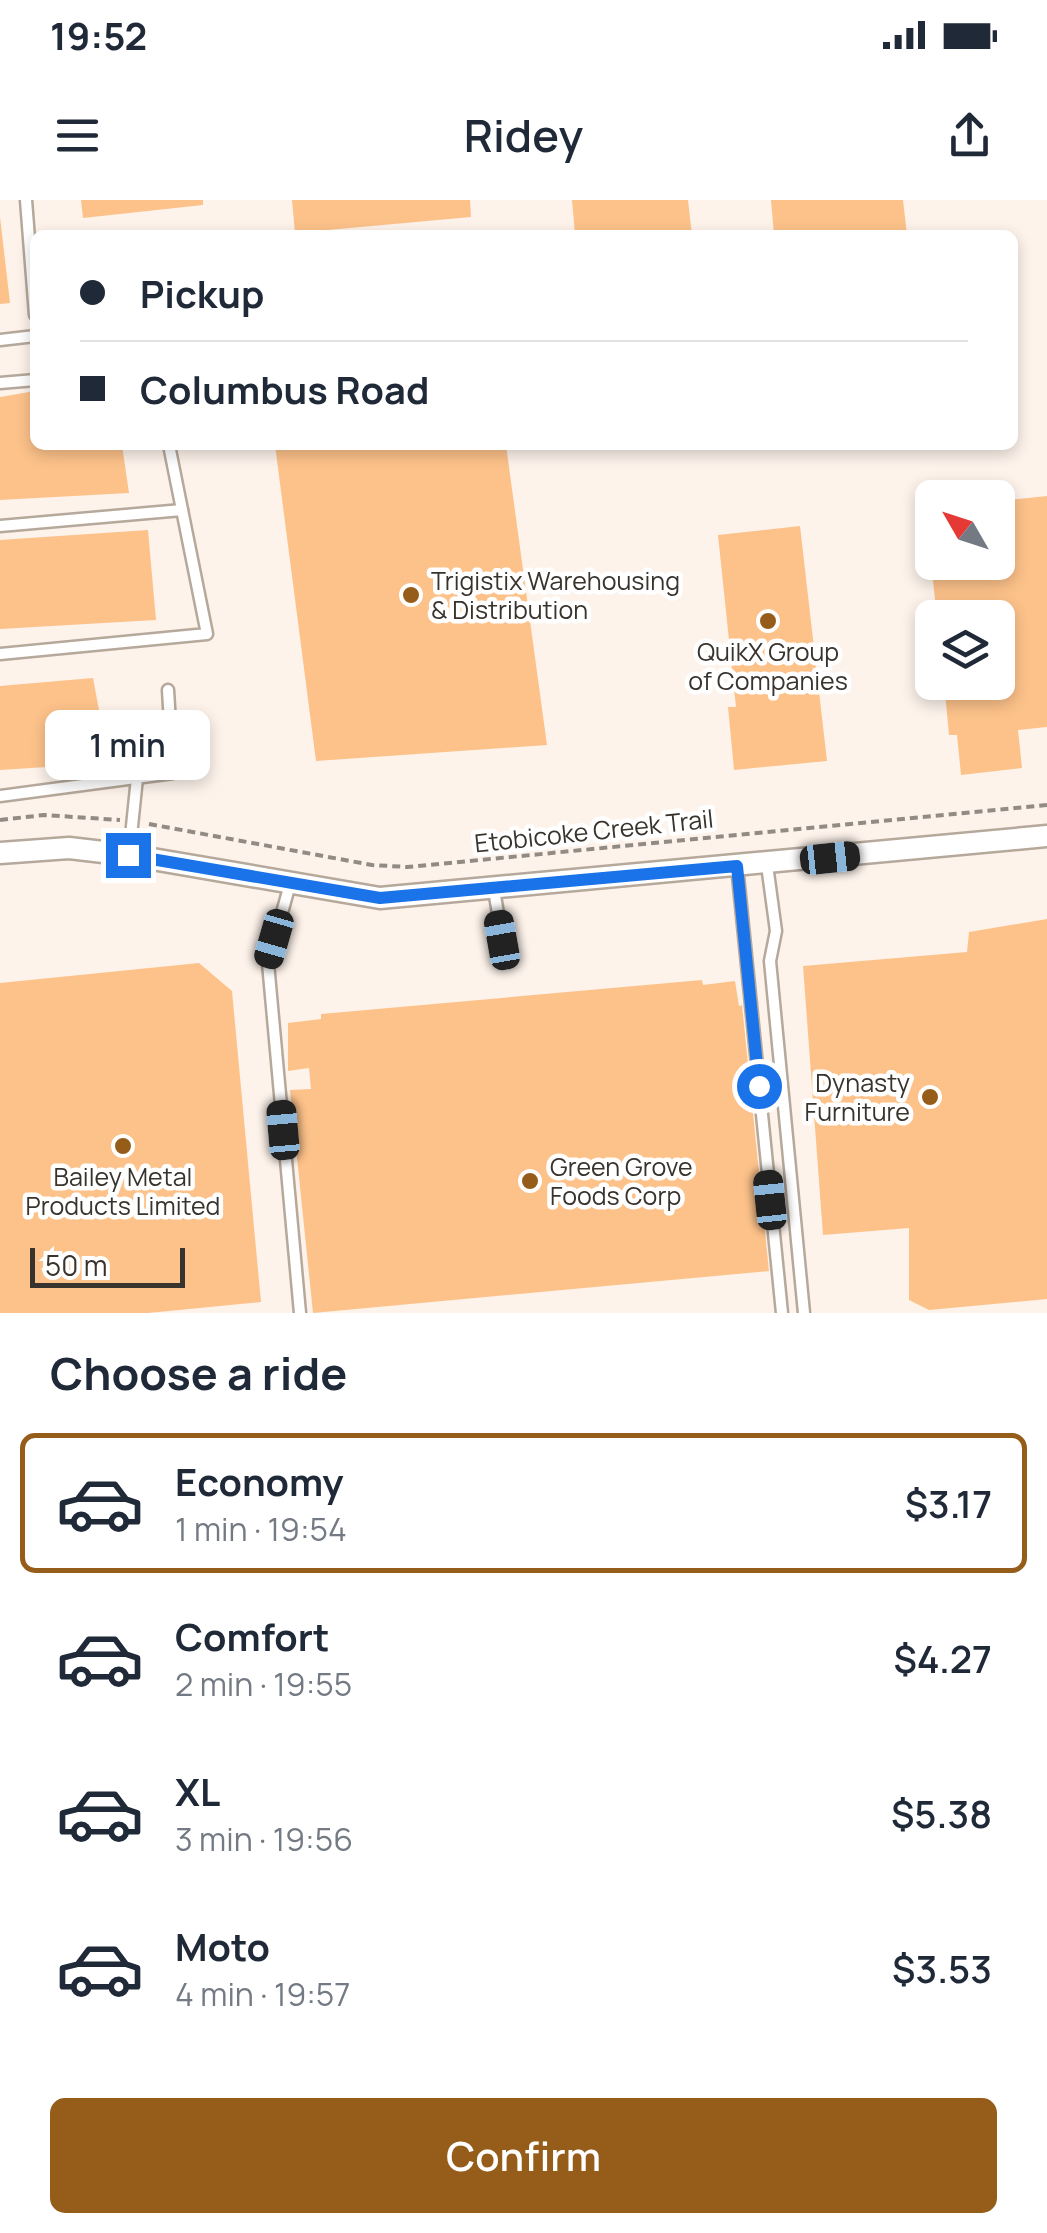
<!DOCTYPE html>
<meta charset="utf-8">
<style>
:root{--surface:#fff;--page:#f6f6f7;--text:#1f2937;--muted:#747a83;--line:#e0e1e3;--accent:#965d1a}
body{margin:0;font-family:Manrope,sans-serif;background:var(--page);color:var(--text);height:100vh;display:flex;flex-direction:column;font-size:38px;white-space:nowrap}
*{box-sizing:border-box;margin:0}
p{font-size:32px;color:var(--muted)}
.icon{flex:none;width:55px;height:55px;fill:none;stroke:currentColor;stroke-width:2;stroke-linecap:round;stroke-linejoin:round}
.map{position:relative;height:1113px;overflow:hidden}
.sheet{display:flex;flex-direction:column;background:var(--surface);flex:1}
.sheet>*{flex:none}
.hud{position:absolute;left:30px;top:30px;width:988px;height:220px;border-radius:15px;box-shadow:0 5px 15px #0003;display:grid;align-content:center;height:220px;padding:0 50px;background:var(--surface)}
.needle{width:65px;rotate:309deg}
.controls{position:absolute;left:915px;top:280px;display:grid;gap:20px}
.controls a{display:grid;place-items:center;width:100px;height:100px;border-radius:15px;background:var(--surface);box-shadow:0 5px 15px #0003;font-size:50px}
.scale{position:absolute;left:30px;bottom:25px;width:155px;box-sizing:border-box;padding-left:10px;border:5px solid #39332d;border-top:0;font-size:28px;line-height:35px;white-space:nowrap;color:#39332d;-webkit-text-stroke:8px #fff;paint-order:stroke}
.end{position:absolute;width:45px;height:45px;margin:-22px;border:12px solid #1a73e8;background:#fff;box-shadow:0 0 0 5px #fff}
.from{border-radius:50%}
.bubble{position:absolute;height:70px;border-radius:15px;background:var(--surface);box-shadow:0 5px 15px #0003;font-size:32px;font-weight:600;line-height:70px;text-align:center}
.car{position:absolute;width:30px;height:60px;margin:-30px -15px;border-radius:12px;box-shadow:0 0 8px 2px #0007;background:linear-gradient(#222 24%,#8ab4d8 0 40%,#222 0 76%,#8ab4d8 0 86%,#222 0)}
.hud b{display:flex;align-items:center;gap:35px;height:95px;font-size:38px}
.hud b+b{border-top:2px solid var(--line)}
.hud i{width:25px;height:25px;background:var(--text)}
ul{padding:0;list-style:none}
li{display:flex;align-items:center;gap:30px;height:140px;margin:0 20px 15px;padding:0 30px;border:5px solid transparent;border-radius:15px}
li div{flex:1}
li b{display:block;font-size:38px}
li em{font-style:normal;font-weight:600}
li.selected{border-color:var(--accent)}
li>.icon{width:90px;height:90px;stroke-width:1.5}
h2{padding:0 50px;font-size:45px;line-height:120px}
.cta{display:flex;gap:20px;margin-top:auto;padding:20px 50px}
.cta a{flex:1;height:115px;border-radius:15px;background:var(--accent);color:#fff;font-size:40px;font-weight:600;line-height:115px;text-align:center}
.status{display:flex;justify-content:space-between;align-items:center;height:70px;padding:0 50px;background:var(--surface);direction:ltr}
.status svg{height:28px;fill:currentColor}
header{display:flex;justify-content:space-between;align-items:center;height:130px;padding:0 50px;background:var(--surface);font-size:45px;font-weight:600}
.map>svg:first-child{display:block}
</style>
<div class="status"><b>19:52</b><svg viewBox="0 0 49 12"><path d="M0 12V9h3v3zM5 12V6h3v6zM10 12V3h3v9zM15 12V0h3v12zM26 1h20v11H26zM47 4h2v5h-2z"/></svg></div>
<header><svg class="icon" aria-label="menu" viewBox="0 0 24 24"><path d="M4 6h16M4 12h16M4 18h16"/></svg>Ridey<svg class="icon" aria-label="share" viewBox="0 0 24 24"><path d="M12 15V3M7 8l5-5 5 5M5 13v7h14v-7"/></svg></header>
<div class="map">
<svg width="1047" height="1113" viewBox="0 0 1047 1113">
<rect width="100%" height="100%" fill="#fdf3eb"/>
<g fill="#fdc28a">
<polygon points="81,0 203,0 203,5 83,18"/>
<polygon points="292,0 470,0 471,17 295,33"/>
<polygon points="572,0 688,0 692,35 575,35"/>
<polygon points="771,0 903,0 907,35 774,35"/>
<polygon points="0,17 10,103 0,104"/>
<polygon points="35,191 35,245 122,245 129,293 0,300 0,197"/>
<polygon points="275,245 506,245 547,545 316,561"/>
<polygon points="1047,296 1047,527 1018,530 1022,568 961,575 957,535 949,535 944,482 998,482 998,418 937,418 931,362 998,362 998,301"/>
<polygon points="932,308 932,349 930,349 926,309"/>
<polygon points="800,326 827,561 734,570 728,507 736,507 718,335"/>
<polygon points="148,330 156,420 0,429 0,340"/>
<polygon points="93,478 109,563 0,570 0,486"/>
<polygon points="1047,719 1047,1099 929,1110 909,1100 909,1028 823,1035 803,766 967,752 969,732"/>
<polygon points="199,763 232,791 261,1102 148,1113 0,1113 0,783"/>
<polygon points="702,780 703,785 735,781 739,806 742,805 769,1071 313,1113 290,890 311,889 309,868 288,871 288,823 321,819 321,814"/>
</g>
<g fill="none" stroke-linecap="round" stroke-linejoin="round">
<defs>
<g id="lane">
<polyline points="26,0 35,115"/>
<polyline points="0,140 35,136"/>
<polyline points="0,183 35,180"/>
<polyline points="0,326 182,310"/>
<polyline points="0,454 207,434 169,245"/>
<polyline points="0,596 173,573 168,490"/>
<polyline points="129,655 137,578"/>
<polyline points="767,665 776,731 770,761 804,1113"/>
<polyline points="737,666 782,1113"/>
<polyline points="290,684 268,763 300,1113"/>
<polyline points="494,690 506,760"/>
</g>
<polyline id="street" points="0,653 69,648 129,655 380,698 1047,636"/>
</defs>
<use href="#lane" stroke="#b6a89a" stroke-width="15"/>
<use href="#street" stroke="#b6a89a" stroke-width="25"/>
<g stroke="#928b84" stroke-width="4" stroke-dasharray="8 5" stroke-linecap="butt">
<polyline points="0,620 44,615 120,620"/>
<polyline points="149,624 372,665 407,667 1047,605"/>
</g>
<use href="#lane" stroke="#fff" stroke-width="10"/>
<use href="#street" stroke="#fff" stroke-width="20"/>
</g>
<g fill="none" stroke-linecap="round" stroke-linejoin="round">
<polyline stroke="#1a73e8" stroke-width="12" points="128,655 380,698 737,666 759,886"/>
</g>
<g fill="#965d1a" stroke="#fff" stroke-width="4">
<circle cx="411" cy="395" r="10"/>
<circle cx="768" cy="421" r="10"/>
<circle cx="930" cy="897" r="10"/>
<circle cx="123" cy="946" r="10"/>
<circle cx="530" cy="981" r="10"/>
</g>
<g text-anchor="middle" stroke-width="9" stroke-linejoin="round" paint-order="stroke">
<g font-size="25" fill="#39332d" stroke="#fff" text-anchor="start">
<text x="431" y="390">Trigistix Warehousing<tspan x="431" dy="29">&amp; Distribution</tspan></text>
<text x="768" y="461" text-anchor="middle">QuikX Group<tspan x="768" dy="29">of Companies</tspan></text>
<text x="910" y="892" text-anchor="end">Dynasty<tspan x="910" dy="29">Furniture</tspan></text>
<text x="550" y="976">Green Grove<tspan x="550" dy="29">Foods Corp</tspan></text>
<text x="123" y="986" text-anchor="middle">Bailey Metal<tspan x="123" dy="29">Products Limited</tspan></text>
</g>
<g font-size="25" fill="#39332d" stroke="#fff">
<text transform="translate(594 631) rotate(-6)" y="9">Etobicoke Creek Trail</text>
</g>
</g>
</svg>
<div class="controls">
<a><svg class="needle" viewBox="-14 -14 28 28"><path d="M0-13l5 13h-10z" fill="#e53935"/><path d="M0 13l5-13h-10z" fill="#747a83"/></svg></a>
<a><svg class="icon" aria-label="layers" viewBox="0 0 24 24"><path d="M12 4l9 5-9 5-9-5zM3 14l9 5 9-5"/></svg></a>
</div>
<div class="scale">50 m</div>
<i class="end from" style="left:759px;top:886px"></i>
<i class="end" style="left:128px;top:655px"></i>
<div class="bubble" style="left:45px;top:510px;width:165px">1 min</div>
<i class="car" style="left:830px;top:658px;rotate:84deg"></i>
<i class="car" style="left:274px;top:739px;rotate:196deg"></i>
<i class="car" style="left:502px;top:740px;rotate:350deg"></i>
<i class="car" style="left:283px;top:930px;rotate:355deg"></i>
<i class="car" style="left:770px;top:1000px;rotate:354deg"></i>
<div class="hud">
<b><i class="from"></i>Pickup</b>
<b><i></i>Columbus Road</b>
</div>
</div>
<section class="sheet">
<h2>Choose a ride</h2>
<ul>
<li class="selected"><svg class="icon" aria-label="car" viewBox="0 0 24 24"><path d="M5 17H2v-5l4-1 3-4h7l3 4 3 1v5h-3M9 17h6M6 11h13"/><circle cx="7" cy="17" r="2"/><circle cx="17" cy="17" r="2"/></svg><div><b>Economy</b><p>1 min · 19:54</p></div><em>$3.17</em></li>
<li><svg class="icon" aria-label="car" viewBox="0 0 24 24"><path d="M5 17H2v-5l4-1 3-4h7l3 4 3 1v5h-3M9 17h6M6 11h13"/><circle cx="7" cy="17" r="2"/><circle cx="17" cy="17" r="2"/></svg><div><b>Comfort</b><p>2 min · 19:55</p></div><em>$4.27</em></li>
<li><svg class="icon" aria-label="car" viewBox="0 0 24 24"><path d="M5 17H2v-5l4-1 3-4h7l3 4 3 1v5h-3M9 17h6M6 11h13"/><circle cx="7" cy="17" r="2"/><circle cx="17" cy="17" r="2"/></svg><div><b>XL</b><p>3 min · 19:56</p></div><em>$5.38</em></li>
<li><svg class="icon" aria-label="car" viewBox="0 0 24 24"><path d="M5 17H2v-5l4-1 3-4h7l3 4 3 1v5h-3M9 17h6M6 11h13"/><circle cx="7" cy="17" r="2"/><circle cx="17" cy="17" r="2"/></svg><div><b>Moto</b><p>4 min · 19:57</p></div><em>$3.53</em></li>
</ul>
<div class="cta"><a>Confirm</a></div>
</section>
